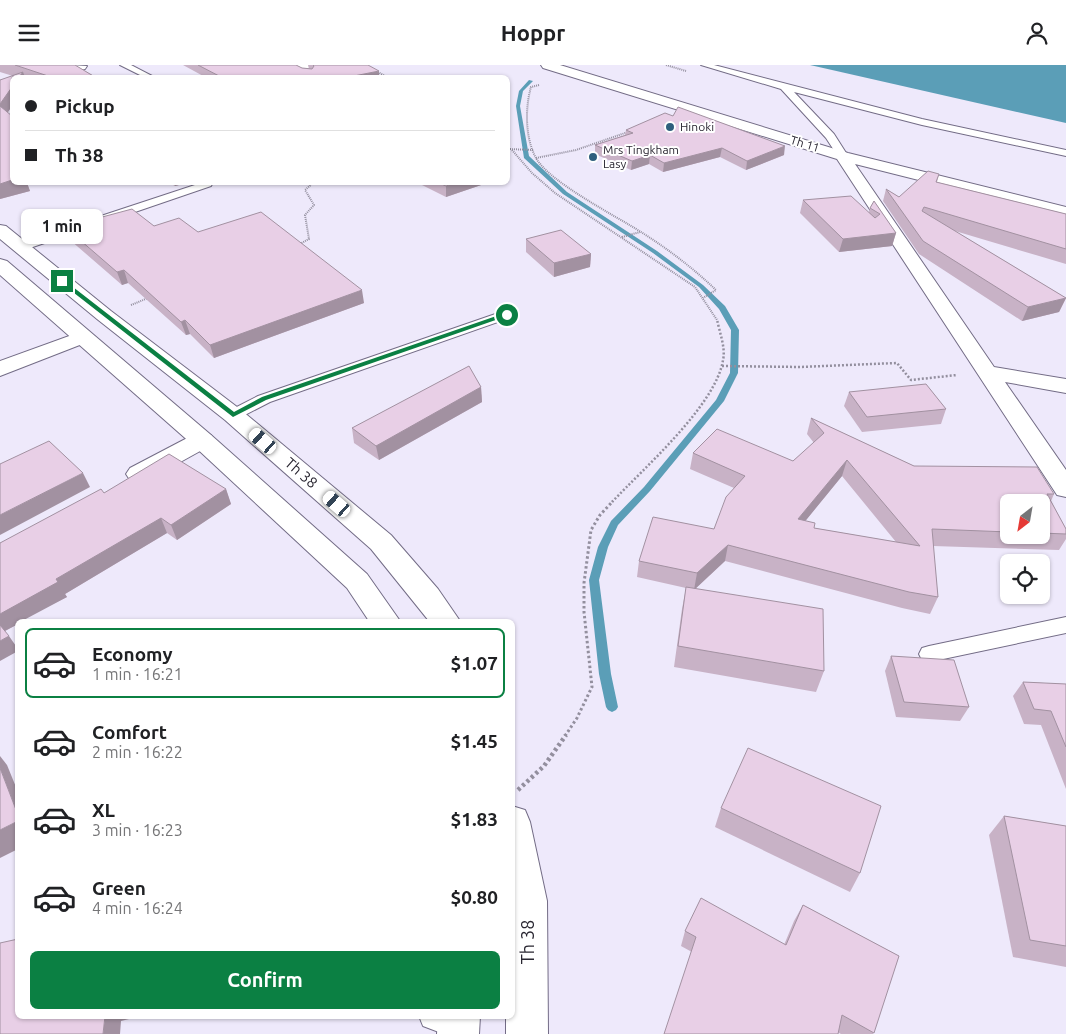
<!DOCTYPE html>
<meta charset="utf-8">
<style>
:root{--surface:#fff;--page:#f2f2f2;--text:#202124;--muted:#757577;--line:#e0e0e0;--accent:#0b8043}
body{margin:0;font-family:Ubuntu,sans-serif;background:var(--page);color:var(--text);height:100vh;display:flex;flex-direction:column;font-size:19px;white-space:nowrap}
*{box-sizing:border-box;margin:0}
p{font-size:16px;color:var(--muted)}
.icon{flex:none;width:28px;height:28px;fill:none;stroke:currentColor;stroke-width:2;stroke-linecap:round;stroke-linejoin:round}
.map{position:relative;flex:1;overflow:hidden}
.panel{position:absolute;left:15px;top:554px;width:500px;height:400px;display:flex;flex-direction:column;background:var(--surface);border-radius:8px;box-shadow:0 1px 4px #0004}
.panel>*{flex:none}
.banner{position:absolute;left:10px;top:10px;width:500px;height:110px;border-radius:8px;box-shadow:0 1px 4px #0004;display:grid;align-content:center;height:110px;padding:0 15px;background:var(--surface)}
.needle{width:32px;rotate:211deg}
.tools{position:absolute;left:1000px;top:429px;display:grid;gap:10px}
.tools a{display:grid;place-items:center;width:50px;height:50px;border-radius:8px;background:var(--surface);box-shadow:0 1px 4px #0004;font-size:25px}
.end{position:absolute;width:22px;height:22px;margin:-11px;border:6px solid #0b8043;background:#fff;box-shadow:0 0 0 2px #fff}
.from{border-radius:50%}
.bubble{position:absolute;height:35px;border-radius:8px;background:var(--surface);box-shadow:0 1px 4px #0004;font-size:16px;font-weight:700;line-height:35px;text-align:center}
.car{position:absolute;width:15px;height:30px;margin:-15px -8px;border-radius:6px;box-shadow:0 0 4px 1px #0007;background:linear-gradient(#fff 24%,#345 0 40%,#fff 0 76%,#345 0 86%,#fff 0)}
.banner b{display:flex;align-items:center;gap:18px;height:48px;font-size:19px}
.banner b+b{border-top:1px solid var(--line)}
.banner i{width:12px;height:12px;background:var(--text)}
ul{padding:9px 0 0;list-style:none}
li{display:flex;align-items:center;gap:15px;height:70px;margin:0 10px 8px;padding:0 5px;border:2px solid transparent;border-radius:8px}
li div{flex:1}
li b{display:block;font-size:19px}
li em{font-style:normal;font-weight:700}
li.selected{border-color:var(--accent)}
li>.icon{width:45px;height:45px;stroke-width:1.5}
.primary-button{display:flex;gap:10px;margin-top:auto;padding:10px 15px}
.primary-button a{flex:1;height:58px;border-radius:8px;background:var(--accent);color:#fff;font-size:20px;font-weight:700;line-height:58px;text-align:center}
header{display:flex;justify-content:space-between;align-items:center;height:65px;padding:0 15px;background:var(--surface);font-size:22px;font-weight:700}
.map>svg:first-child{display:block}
</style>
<header><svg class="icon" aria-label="menu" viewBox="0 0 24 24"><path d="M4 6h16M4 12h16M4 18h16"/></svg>Hoppr<svg class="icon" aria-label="person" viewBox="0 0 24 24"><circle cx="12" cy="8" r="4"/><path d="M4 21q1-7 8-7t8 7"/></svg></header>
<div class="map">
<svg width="1066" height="969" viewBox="0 0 1066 969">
<rect width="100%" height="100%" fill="#eee9fb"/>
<polygon fill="#5b9eb7" points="810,0 1066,0 1066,58"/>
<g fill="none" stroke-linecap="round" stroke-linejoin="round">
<polygon fill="#5b9eb7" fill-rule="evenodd" points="529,15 533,16 523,26 520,41 529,91 567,127 657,186 703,220 725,241 739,265 738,308 724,336 650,426 618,460 608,482 599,515 611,609 618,642 616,645 612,647 608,645 606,642 599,609 589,515 598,482 611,456 644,422 716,335 730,308 731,265 719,244 699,222 653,188 563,129 524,93 516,41 519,26"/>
<defs>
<g id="service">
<polygon points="120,0 131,0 154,12 144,12"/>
<polygon points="701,0 714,0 922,54 1066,85 1066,91 922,60 794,27 834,69 848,91 843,94 839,93 826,73 781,24"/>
<polygon points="201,118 212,119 211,121 24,185 20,186 14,182 16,179"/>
<polygon points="507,245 514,249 512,252 270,337 239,353 227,353 225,350 227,347 258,331"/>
<polygon points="1066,552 1066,568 929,597 922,595 919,589 922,583 929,581"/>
<polygon points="419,951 469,951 472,959 468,969 444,969 423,961"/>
</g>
<g id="minor">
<polygon points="70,0 87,1 85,4 50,12 31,12 32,9"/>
<polygon points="292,0 318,0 316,3 293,5 291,2"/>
<polygon points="541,0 560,0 848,88 1066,142 1066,152 855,99 994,302 1066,314 1066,328 1005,317 1066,405 1066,432 1057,430 837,94 543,3"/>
<polygon points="83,266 90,268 93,272 90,276 0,311 0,296"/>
<polygon points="202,368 211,370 214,375 211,380 148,415 139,417 130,415 126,409 130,403 193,370"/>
</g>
<g id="tertiary">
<polygon points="0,160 6,161 111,246 241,345 391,470 438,524 460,556 429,556 371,484 225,355 97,254 0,174"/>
<polygon points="0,194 7,196 211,370 367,509 400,556 369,556 347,523 193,380 0,210"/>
<polygon points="512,741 525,745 530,757 547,836 548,969 506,969 506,951 512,951"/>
<polygon points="438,951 480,951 479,969 437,969"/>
</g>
</defs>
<use href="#service" stroke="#736c86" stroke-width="2"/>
<use href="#minor" stroke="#736c86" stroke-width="2"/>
<use href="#tertiary" stroke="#736c86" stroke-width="2"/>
<g stroke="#938f9e" stroke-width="2" stroke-dasharray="1 1" stroke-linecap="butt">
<polyline points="666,0 686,6"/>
<polyline points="376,6 387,12"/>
<path d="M539,20l-8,2c-6,21 -6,51 5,71 13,24 80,58 105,74 27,17 52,36 75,58l-13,8"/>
<polyline points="508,84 534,85"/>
<polyline points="512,85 532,108 555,128 695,222 717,255"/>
<polyline points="536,93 576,85 628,67"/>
<polyline points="622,172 640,167"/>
<polyline points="298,180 309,174 305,150 314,140 305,125 313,118"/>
<polyline points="131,240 148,233"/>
</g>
<g stroke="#938f9e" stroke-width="2.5" stroke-dasharray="2 2" stroke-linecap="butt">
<polyline points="722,301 800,302 897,298 911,315 957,310"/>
<path d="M612,437c32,-34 104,-97 111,-142 3,-12 -4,-29 -6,-41"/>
</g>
<polyline stroke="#938f9e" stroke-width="3" stroke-dasharray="2.5 2.5" stroke-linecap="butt" points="565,671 577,653 592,622 584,547 584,518 591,465 600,450 613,436"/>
<polyline stroke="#938f9e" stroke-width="4.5" stroke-dasharray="3 3" stroke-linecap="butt" points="518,725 544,701 566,670"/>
<use href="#service" fill="#fff" fill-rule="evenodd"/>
<use href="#minor" fill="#fff" fill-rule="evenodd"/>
<use href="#tertiary" fill="#fff" fill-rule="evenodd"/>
</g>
<g fill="#c8b2c6" fill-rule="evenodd">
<polygon points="0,0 75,0 95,12 12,12 12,41 8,47 12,118 27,118 30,126 0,134 0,15 13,11 0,7"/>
<polygon points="183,0 296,0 302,3 309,4 308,0 368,0 379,12 205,12"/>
<polygon points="626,65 784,90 746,105 720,92 663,107 649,99 631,105 595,89 595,80 625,70"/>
<polygon points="939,109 937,117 1066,149 1066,199 955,166 1066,233 1059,247 1022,256 919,189 883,136 886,124 899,132"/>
<polygon points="169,118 187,118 175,121"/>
<polygon points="418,118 487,118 446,132"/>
<polygon points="803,135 869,147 870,143 874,136 896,168 892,181 839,187 800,148"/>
<polygon points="154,161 198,167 364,238 214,293 190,269 186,270 128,218 122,220 70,175 65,162"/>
<polygon points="526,174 591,189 590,202 554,212 526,187"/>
<polygon points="481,322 482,337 379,395 354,378 352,363"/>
<polygon points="849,327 946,344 941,359 862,367 844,341"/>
<path d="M811,353l103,48 140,28 -3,7 15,28v10l-7,11 -126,-4 5,51 -8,17 -28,-6 -177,-47 -30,28 129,82 -8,21 -142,-25 8,-58 4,-21 -49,-11 2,-16 75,-32 20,-41 -44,-19 3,-16 100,8 21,-18 -7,-9zM842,411l54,66 -82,-14 -9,-7zM1009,438h32v32h-32z"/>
<polygon points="226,424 231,439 177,475 167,468 65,529 67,532 18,556 18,559 5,566 0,478 104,428"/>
<polygon points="891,591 969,642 960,656 896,652 885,606"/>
<polygon points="1023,617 1066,619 1066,724 1041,660 1024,659 1013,631"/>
<polygon points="721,743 860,808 850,827 715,762"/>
<polygon points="1004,751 1066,761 1066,902 1013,892 989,770"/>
<polygon points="803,840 899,891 873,969 841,969 681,881 685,866 784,880 794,856"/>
</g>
<g fill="#a291a1">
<polygon points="379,6 379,12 349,12"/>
<polygon points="23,7 25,12 19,12"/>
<polygon points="12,22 12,41 4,53 0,44 0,39"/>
<polygon points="785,81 784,90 746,105 747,96"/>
<polygon points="722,83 720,92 663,107 664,98"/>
<polygon points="650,90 649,99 631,105 632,96"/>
<polygon points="12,115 12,118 27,118 30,126 0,134 0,119"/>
<polygon points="174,118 187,118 175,121"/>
<polygon points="455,118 487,118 446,132 446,121"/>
<polygon points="896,168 892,181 839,187 843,174"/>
<polygon points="591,189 590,202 554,212 554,198"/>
<polygon points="124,205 128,218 122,220 117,207"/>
<polygon points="362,225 364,238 214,293 210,280"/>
<polygon points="1066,233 1059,247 1022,256 1028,242"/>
<polygon points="185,255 190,269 186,270 181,257"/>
<polygon points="481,322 482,337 379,395 376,381"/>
<polygon points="847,395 842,411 794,470 798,454"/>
<polygon points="83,408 90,422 0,470 0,450"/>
<polygon points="226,424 231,439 177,475 171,460"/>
<polygon points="161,453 167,468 65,529 67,532 22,556 18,556 18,559 3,567 0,562 0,549 56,514"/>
<polygon points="728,480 725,496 694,525 697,508"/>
<polygon points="9,571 18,584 18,586 0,596 0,576"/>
<polygon points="0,691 7,700 18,727 18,750 0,703"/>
<polygon points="18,756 18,784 0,793 0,765"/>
<polygon points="105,951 141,951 121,956 120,969 103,969"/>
</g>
<g fill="#e8cfe6" stroke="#a291a1" fill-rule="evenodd">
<polygon points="15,0 75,0 95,12 51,12"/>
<polygon points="198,0 296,0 302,3 312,4 314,1 313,0 368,0 379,6 349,12 248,12 245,11 237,12 221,12"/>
<polygon points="23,7 19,12 12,12 12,22 0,39 0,15"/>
<polygon points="0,41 12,51 12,115 0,119"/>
<polygon points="678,42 785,81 747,96 722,83 664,98 650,90 632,96 595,80 633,68 626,65 665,48 673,51"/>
<polygon points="928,106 939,109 936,117 1066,149 1066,184 924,142 922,146 1066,233 1028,242 923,176 886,124 899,132"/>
<polygon points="439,118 455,118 446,121"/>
<polygon points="851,131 875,153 880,149 870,143 874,136 896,168 843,174 803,135"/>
<polygon points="132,144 154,161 179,153 198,167 261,147 362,225 210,280 185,255 181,257 124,205 117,207 65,162"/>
<polygon points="561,165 591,189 554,198 526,174"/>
<polygon points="469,301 481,322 376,381 352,363"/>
<polygon points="926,319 946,344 867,352 849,327"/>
<path d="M811,353l103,48 123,1 17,27h-7l19,35v5l-25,-1v-30h-32v29l-77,-3 6,68 -29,-5 -181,-47 -31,28 -58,-12 14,-44 61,12 12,-32 19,-21 -52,-23 24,-24 76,32 31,-28zM847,395l73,86 -106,-18 1,-5 -17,-4z"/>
<polygon points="49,376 83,408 0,450 0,399"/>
<polygon points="169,389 226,424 171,460 161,453 56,514 58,517 0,549 0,478 101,424 104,428"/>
<polygon points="686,522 823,544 824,606 678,581"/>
<polygon points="0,560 9,571 0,576"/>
<polygon points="891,591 954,595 969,642 904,637"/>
<polygon points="1023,617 1066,619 1066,682 1051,646 1034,644"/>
<polygon points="748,683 881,741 860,808 721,743"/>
<polygon points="0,703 18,750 18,756 0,765"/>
<polygon points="1004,751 1066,761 1066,881 1030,875"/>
<polygon points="701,833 786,880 803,840 899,891 874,968 842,950 838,969 664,969 696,872 685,866"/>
<polygon points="18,874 18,951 105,951 103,969 0,969 0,878"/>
</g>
<polygon fill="#0b8043" points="60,215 64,215 234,347 262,332 505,248 510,250 266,335 233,352 60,217"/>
<g fill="#2f5f7d" stroke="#fff" stroke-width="2">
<circle cx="670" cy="62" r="5"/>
<circle cx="593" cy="92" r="5"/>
</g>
<g text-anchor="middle" stroke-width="4" stroke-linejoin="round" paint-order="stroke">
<g font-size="12" fill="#292631" stroke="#fff" text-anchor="start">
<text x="680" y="66">Hinoki</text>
<text x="603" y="89">Mrs Tingkham<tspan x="603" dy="14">Lasy</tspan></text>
</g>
<g font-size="12" fill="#292631" stroke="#fff">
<text transform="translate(805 79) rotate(17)" y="4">Th 11</text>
</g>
<g font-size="15" fill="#292631" stroke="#fff">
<text transform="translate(301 408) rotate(41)" y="5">Th 38</text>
</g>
<g font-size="18" fill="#292631" stroke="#fff">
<text transform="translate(528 877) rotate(-90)" y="6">Th 38</text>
</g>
</g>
</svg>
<div class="tools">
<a><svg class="needle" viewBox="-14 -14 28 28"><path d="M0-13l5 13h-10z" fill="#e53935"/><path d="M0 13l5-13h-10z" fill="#757577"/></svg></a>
<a><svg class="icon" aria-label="locate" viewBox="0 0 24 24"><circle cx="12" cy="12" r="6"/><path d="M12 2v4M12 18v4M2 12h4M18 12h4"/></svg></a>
</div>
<i class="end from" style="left:507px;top:250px"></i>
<i class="end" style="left:62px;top:216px"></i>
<div class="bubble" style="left:21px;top:144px;width:82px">1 min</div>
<i class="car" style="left:263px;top:376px;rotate:311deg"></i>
<i class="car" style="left:337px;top:439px;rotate:311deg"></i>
<div class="banner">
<b><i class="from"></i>Pickup</b>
<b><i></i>Th 38</b>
</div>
<section class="panel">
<ul>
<li class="selected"><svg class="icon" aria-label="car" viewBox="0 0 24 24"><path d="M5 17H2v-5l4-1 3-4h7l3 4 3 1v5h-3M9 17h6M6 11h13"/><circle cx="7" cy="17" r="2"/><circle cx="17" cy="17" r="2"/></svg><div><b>Economy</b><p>1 min · 16:21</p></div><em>$1.07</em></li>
<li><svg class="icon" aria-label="car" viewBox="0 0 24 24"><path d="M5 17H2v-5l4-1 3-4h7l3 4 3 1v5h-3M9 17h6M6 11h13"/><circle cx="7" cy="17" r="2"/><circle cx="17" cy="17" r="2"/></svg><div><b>Comfort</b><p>2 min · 16:22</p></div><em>$1.45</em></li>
<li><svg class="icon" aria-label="car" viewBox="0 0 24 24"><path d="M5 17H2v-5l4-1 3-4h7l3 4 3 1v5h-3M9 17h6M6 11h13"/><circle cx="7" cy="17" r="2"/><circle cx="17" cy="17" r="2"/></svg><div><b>XL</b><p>3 min · 16:23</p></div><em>$1.83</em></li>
<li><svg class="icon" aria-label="car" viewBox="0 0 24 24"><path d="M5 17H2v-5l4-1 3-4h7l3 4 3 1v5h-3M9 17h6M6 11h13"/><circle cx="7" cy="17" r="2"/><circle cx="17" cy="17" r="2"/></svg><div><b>Green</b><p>4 min · 16:24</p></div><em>$0.80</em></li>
</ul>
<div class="primary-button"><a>Confirm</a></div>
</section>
</div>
